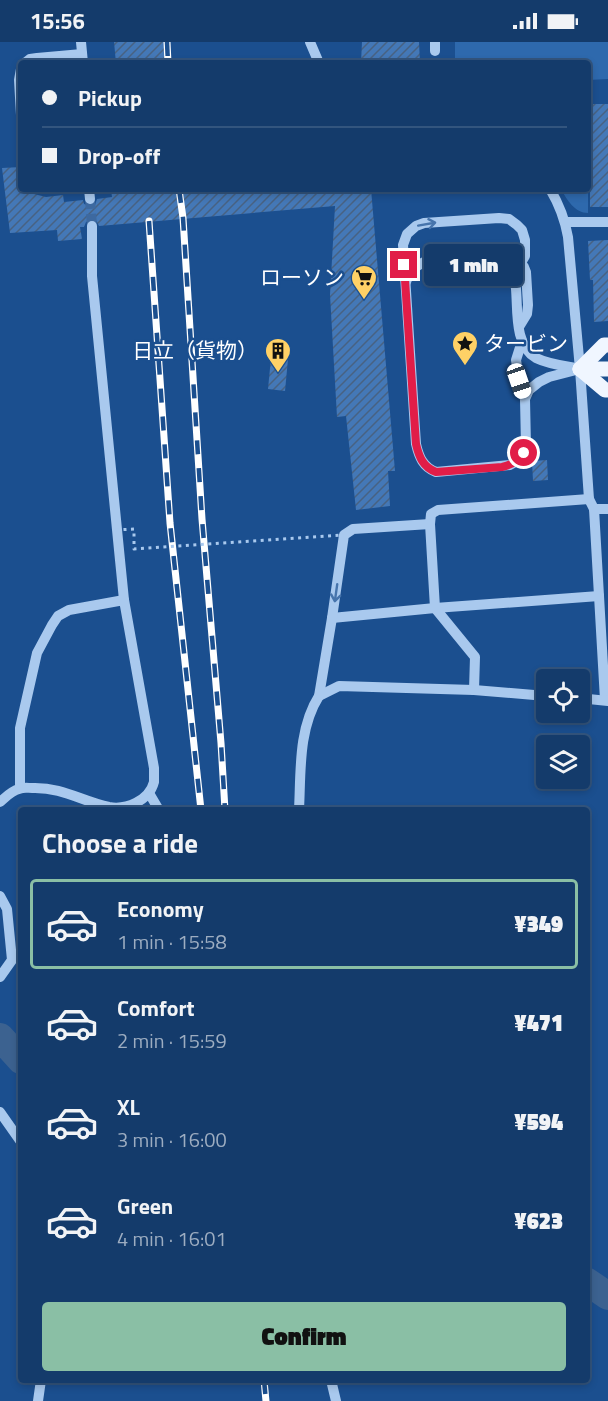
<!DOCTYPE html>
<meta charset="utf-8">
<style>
:root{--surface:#143b6b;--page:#214673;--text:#f1f3f6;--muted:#9dadc1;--line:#33557e;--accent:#8abfa5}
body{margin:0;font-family:"Titillium Web","Noto Sans JP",sans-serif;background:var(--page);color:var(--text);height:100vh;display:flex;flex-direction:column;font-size:22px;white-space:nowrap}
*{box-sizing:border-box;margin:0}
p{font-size:20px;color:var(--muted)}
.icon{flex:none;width:33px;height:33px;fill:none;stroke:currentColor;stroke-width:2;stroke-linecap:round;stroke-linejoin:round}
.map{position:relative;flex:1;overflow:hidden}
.drawer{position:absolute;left:18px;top:765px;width:572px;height:576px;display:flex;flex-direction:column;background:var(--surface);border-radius:6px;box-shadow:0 3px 9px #0003,0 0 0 2px var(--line)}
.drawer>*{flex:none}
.guide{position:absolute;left:18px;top:18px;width:573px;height:132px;border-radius:6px;box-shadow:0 3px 9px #0003,0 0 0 2px var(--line);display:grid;align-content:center;height:132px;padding:0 24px;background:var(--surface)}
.buttons{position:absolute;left:536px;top:627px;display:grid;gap:12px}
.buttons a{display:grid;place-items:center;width:54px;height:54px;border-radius:6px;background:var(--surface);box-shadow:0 3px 9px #0003,0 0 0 2px var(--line);font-size:30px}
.end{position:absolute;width:27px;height:27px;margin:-14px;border:8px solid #e11d48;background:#fff;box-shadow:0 0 0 3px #fff}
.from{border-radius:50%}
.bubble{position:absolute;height:42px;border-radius:6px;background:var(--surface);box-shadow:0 3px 9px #0003,0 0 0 2px var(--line);font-size:20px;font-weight:800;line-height:42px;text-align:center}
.car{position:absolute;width:18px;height:36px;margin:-18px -9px;border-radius:8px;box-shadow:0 0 4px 2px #0007;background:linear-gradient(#fff 24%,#345 0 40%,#fff 0 76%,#345 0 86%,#fff 0)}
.guide b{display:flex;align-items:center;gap:21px;height:57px;font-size:22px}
.guide b+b{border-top:2px solid var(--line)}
.guide i{width:15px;height:15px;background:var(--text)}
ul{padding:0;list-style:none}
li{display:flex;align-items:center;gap:18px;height:90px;margin:0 12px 9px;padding:0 12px;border:3px solid transparent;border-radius:6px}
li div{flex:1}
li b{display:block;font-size:22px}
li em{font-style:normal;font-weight:800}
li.selected{border-color:var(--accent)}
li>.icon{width:54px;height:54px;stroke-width:1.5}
h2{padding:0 24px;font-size:27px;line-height:72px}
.cta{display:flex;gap:12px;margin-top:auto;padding:12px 24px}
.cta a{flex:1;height:69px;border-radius:6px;background:var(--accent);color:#111;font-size:24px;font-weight:800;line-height:69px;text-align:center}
.status{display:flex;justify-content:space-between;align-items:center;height:42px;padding:0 30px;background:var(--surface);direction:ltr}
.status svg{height:16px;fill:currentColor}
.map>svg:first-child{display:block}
</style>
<div class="status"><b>15:56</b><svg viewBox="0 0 49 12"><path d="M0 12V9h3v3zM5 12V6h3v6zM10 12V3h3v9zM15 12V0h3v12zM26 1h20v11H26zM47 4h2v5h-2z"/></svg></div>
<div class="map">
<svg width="608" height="1359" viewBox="0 0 608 1359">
<defs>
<pattern id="building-hatch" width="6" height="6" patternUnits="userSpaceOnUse" patternTransform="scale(1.5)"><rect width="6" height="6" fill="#4478b7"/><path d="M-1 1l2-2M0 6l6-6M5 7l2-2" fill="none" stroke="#486282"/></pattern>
</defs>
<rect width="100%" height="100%" fill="#1b4f8f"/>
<path fill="#2e69ad" d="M455,0h153v37l-20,1v133c-13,0 -21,-13 -27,-24h27v-126h-133z"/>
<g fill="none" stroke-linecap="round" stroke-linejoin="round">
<g stroke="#3c6290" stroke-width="28">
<polyline points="0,995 21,1018"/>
<polyline points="586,1239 608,1254"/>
</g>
</g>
<g fill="url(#building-hatch)">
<polygon points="114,0 166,0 168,21 116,21"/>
<polygon points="362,0 419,0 420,21 361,21"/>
<rect x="590" y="62" width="18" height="103"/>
<polygon points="21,125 21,147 26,147 30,151 46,155 63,153 64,160 83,158 84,162 90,164 95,163 97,157 112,155 111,147 178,147 179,151 229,147 371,147 395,429 388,429 390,464 356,468 346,374 337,375 330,253 335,164 99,184 96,178 91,177 86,180 84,185 80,185 82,197 58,199 57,188 10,191 2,126"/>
<polygon points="608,198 608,279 594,280 593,238 590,238 588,199"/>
<polygon points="271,316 288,317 285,349 268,347"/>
<polygon points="547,418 548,438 533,439 532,419"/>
</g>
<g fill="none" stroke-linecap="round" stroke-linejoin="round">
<polyline stroke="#3d69a0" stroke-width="10" stroke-dasharray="10 5" stroke-linecap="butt" points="90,157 92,184"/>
<g stroke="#a9c9ee" stroke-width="10">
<polyline points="81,0 83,21"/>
<polyline points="310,0 319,21"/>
<polyline points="435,0 435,9"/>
<polyline points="25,21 30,17 37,16 82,12"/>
<polyline points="21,27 19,38 21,73"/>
<polyline points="89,147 90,157"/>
<path d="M550,147c9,15 15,31 18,48l12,132 9,130 5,10 11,191"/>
<polyline points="565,180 608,180"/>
<path d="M497,213c6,3 12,6 15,11 4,7 3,16 4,23 2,22 -2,56 20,69 12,6 28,8 40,10"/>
<path d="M515,231l10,-17v-16l-3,-10 -5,-5 -8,-6 -10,-1 -75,5 -8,3 -9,8 -4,11 13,199c3,13 7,23 20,28l74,-7 9,-5 7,-14 -1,-47 4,-9 10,-8 10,-5 31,-8"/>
<path d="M406,240c3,-11 10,-16 20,-21l71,-6 14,1 7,3 6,8 2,5 2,33 -1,9 -8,13"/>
<polyline points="522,299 516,318 519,338 525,357"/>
<polyline points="594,467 608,467"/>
<polyline points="332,576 435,566 599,554"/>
<polyline points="474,648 475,615 435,566 430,482 431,472 438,468 589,457"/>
<polyline points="319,654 339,644 474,648 546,654"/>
<polyline points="579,656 608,659"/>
<polyline points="20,746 20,686 37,611 52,583 58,574 69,568 124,558"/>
<polyline points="149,751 159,768"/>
<path d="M0,760c6,-5 11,-11 19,-13 4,-2 9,-1 13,-1 31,-1 49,13 77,19 17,3 40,-6 45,-25 0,-4 0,-9 0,-14l-30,-168 -4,-40 -28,-284v-50"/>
<path d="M299,768c2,-38 -1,-81 20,-114l13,-78 12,-83 9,-6 77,-5"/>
<polyline points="0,854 7,867 12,918 0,935"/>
<polyline points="0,1070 21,1100"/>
<polyline points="331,1338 336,1359"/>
<polyline points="38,1359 41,1338"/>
</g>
<g stroke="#f0f6ff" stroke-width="15">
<polyline points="580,327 604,303 608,303"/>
<polyline points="580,327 605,348 608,348"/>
<polyline points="580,327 608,327"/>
</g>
<defs>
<g id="rail">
<polyline points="167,0 168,21"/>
<polyline points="179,147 183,176 202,477 221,701 225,768"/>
<polyline points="149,179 170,481 201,768"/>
<polyline points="264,1338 266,1359"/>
</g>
</defs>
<use href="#rail" stroke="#fff" stroke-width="7"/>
<use href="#rail" stroke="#1b4f8f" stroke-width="4.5" stroke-dasharray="14" stroke-linecap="butt"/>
<polyline stroke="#a9c9ee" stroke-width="3" stroke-dasharray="3 4.5" stroke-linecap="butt" points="116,488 134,487 134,507 344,493"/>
</g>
<defs><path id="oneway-shaft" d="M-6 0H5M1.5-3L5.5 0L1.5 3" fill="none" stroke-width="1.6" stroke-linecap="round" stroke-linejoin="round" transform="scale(1.5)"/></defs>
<g stroke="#4674ac">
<use href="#oneway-shaft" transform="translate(427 182) rotate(-10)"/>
<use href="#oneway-shaft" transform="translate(336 551) rotate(98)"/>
</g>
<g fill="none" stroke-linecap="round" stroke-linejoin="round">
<path stroke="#e11d48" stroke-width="8" d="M404,223l12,179c3,13 7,23 20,28l66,-5c10,-2 16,-6 22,-14"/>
</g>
<defs>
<symbol id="supermarket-pin" viewBox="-11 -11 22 30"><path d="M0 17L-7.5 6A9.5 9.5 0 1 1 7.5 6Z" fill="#ffd166" stroke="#1b4f8f"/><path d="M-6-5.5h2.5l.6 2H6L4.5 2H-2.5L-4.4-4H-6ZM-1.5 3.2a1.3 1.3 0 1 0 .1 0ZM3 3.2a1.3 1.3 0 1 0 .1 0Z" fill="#111"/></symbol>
<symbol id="sight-pin" viewBox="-11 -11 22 30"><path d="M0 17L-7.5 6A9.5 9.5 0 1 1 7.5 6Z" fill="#ffd166" stroke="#1b4f8f"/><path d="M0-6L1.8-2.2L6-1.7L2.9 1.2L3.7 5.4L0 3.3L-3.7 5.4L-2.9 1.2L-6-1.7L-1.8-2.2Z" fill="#111"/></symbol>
<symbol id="building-pin" viewBox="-11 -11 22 30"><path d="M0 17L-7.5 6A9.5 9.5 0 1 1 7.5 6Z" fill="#ffd166" stroke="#1b4f8f"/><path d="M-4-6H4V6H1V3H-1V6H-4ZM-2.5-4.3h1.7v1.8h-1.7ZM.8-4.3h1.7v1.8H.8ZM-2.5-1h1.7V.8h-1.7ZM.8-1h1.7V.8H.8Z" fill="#111"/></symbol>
</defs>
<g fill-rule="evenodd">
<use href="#supermarket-pin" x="349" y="221" width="30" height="40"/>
<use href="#sight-pin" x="450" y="287" width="30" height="40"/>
<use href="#building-pin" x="263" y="294" width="30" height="40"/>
</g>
<g text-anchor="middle" stroke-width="5" stroke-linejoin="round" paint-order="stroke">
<g font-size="21" fill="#fff" stroke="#1b4f8f" text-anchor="end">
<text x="344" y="243">ローソン</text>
<text x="484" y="309" text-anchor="start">タービン</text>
<text x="258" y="316">日立（貨物）</text>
</g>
</g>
</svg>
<div class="buttons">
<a><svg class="icon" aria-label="locate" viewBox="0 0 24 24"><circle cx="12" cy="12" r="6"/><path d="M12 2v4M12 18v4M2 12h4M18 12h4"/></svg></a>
<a><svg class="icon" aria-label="layers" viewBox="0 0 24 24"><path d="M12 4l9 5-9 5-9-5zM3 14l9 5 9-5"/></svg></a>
</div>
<i class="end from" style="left:524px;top:411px"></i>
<i class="end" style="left:404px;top:223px"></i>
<div class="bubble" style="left:424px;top:202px;width:99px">1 min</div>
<i class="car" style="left:519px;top:339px;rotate:161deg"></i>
<div class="guide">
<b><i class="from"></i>Pickup</b>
<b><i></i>Drop-off</b>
</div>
<section class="drawer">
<h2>Choose a ride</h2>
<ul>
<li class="selected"><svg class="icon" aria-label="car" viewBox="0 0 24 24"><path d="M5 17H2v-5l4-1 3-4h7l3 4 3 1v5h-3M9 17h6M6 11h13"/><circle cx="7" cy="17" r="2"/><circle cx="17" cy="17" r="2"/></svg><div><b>Economy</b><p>1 min · 15:58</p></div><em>¥349</em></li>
<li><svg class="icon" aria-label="car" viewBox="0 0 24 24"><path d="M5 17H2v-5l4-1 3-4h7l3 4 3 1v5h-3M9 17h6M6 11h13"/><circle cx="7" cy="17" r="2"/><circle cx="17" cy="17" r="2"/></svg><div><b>Comfort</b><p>2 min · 15:59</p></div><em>¥471</em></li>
<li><svg class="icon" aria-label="car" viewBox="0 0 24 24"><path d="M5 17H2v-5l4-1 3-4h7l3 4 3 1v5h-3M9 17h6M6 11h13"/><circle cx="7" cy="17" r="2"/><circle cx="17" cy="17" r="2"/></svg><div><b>XL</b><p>3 min · 16:00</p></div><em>¥594</em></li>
<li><svg class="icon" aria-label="car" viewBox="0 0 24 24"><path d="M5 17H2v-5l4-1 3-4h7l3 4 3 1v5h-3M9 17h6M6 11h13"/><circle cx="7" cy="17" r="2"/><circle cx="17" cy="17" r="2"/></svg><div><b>Green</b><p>4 min · 16:01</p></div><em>¥623</em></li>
</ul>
<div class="cta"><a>Confirm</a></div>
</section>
</div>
